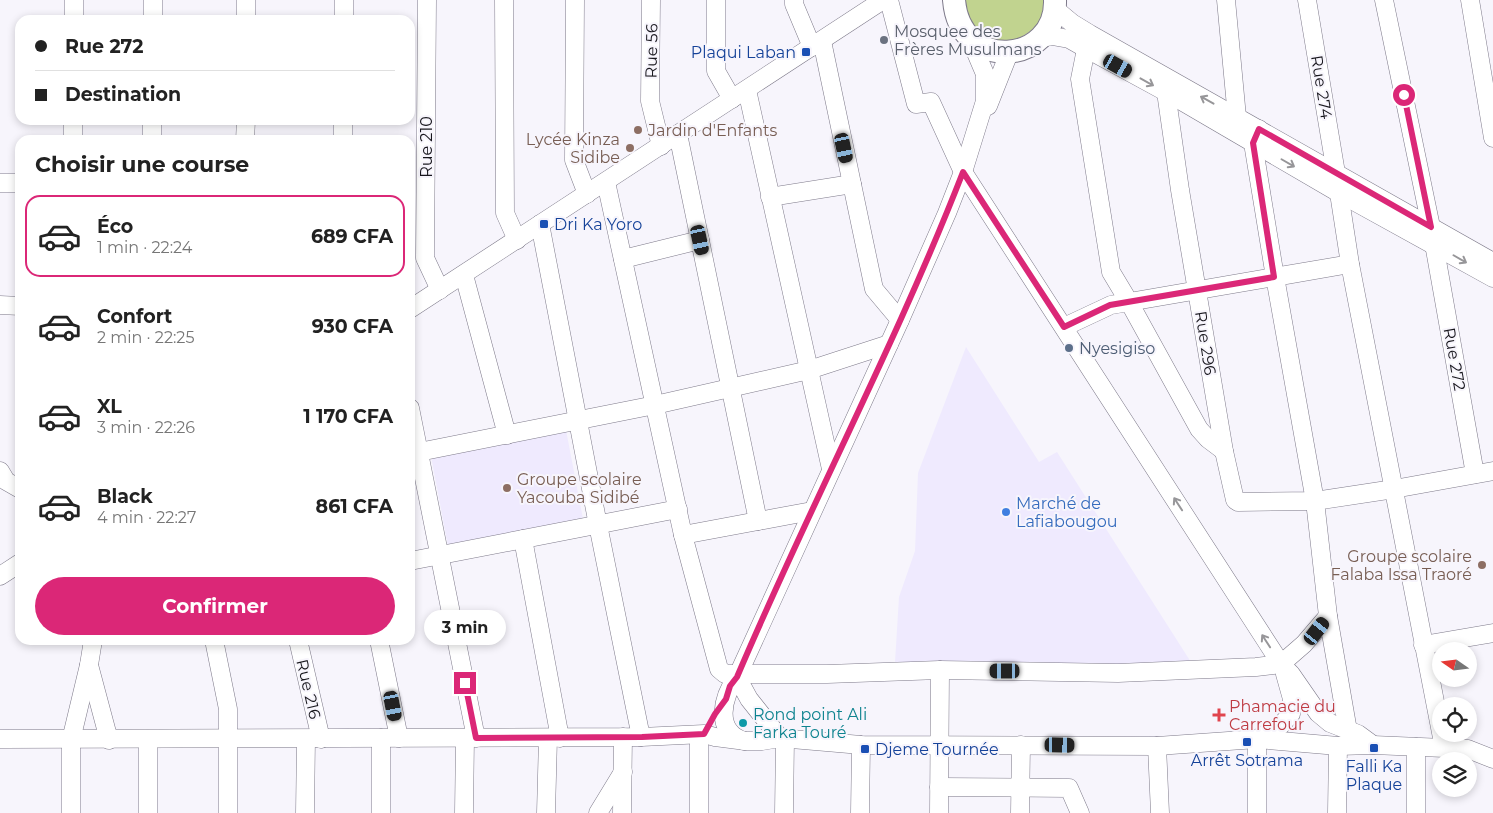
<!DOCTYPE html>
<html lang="fr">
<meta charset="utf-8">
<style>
:root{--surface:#fff;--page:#f6f6f6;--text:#222;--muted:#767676;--line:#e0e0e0;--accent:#db2777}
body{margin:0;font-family:Montserrat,sans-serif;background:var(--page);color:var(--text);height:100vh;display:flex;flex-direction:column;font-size:19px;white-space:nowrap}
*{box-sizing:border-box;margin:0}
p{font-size:16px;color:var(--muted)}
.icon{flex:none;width:28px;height:28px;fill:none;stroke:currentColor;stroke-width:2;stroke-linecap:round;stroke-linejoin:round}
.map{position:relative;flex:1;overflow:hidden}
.drawer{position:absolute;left:15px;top:135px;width:400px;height:510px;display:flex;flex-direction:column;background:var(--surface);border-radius:15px;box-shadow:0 2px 8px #0003}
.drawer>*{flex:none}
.guide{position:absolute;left:15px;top:15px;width:400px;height:110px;border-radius:15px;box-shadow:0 2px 8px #0003;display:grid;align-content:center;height:110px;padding:0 20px;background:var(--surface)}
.needle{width:32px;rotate:284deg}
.fabs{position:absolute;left:1432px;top:642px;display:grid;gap:10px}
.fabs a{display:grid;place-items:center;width:45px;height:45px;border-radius:50%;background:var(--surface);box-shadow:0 2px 8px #0003;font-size:25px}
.end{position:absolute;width:22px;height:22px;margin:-11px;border:6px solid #db2777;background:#fff;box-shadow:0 0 0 2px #fff}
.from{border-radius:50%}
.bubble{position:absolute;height:35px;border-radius:18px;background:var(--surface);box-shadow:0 2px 8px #0003;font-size:16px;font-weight:700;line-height:35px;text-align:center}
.car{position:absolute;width:15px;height:30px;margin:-15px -8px;border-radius:6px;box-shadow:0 0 4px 1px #0007;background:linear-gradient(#222 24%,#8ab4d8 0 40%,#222 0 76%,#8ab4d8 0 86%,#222 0)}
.guide b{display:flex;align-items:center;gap:18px;height:48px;font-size:19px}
.guide b+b{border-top:1px solid var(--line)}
.guide i{width:12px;height:12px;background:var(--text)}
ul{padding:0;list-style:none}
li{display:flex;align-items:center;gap:15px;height:82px;margin:0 10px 8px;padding:0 10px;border:2px solid transparent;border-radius:15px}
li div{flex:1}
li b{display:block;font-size:19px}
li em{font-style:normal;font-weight:700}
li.on{border-color:var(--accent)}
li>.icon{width:45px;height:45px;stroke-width:1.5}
h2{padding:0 20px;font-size:22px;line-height:60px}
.button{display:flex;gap:10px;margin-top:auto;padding:10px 20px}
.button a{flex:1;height:58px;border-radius:30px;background:var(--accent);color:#fff;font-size:20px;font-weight:700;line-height:58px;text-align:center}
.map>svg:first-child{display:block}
</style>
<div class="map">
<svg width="1493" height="813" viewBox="0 0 1493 813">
<rect width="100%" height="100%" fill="#f7f5fc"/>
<g fill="#efeafe">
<polygon points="966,347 1039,462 1057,452 1196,670 895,662 899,597 915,551 918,473"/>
<polygon points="566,430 583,519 448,546 431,456"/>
</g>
<polygon fill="#c1d38f" points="963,0 1044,0 1042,17 1035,28 1014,42 988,40 968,23"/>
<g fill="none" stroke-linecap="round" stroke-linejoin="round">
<defs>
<g id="minor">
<polyline points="427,0 425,258 440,290"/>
<polyline points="504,0 505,213 517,240"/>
<polyline points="575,0 574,160 587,194"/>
<polyline points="651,0 650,101 661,146"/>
<polyline points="716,0 716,71 732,99"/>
<polyline points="794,0 794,4 812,47"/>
<polyline points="889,0 916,104 931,102 963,172 1281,664 1291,674 1318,713 1330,723 1358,734 1373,745"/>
<polyline points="1226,0 1237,117"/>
<polyline points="1307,0 1336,173"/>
<polyline points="1384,0 1431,227"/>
<polyline points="1470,0 1493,138"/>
<polyline points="1054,8 1072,23 1090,34 1493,262"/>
<polyline points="74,20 74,0"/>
<polyline points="153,20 153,0"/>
<polyline points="246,20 246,0"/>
<polyline points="344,20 344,0"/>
<polyline points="1040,38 1052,36 1069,39 1085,48 1166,92 1339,193 1493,278"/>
<polyline points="1088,39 1080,79 1111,272 1129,302 1350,264"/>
<polyline points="822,41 874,289 900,320"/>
<polyline points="747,90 831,469"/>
<polyline points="1166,92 1180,190 1224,451 1235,500 1238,502 1315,501 1394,489 1493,471"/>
<polyline points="988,106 1009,53"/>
<polyline points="1259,129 1253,143 1275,277 1315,501 1328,616 1348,731"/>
<polyline points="678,134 758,521"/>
<polyline points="73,140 73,120"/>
<polyline points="152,140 152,120"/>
<polyline points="245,140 246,120"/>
<polyline points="343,140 343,120"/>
<polyline points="606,182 683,535 719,669 725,674 827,674 940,670 1118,673 1256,667 1281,664 1304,644 1328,616"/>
<polyline points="0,183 20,183"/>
<polyline points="1339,193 1350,264 1444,748"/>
<polyline points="770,197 852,184"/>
<polyline points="540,224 598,525 641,737"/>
<polyline points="1434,244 1475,474"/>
<polyline points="623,259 700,240"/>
<polyline points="464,275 507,435"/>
<polyline points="0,305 20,306"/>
<polyline points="410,309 883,0"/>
<polyline points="1064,327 1111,305 1129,302 1199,429 1208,439 1224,451"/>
<polyline points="410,408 476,738"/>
<polyline points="419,452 655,405 809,370 889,344"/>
<polyline points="0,471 6,481 20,489"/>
<polyline points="683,535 812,511"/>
<polyline points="523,539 560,738"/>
<polyline points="410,561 678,509"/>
<polyline points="0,576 20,563"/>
<polyline points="93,640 89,665 109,740"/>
<polyline points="214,640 228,709 228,813"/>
<polyline points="298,640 321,739"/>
<polyline points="379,640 399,738"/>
<polyline points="1423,645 1493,633"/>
<polyline points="737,677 749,699 780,738"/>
<polyline points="0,739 641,737 704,734 715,737 746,741 762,741 780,738 861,745 1157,746 1257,739 1338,746 1373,745 1468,749 1493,759"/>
<path d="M744,741c-31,-10 -21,-45 -7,-64l163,-357 47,-107 16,-41 22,-71v-27l-14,-33"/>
<polyline points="1157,746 1160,813"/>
<polyline points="939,787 1069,788 1080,813"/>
<polyline points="71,813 71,740 89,665"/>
<polyline points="148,813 148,739"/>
<polyline points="305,813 306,739"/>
<polyline points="381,813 381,738"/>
<polyline points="464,813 465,738"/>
<polyline points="546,813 548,738"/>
<polyline points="598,813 623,772"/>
<polyline points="622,813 623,737"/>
<polyline points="699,813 699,735"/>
<polyline points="784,813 785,739"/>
<polyline points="860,813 861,745"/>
<polyline points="939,813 940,670"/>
<polyline points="1020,813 1021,745"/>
<polyline points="1257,813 1257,739 1281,725 1291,714 1292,699 1285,674"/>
<polyline points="1337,813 1338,746"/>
<polyline points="1416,813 1416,747"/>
</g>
<path id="major" d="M954,0c6,74 103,64 101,0"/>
</defs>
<use href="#minor" stroke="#7e7a8a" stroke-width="19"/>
<use href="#major" stroke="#7e7a8a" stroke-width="24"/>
<use href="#minor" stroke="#fff" stroke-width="18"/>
<use href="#major" stroke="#fff" stroke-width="22"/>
</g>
<defs><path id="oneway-shaft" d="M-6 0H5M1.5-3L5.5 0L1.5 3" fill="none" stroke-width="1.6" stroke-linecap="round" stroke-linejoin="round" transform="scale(1.25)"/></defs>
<g stroke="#979699">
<use href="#oneway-shaft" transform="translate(1147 82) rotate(29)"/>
<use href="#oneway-shaft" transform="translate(1207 100) rotate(-151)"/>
<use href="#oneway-shaft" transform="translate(1288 163) rotate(30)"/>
<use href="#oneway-shaft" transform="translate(1460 259) rotate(30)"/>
<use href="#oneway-shaft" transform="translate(1178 504) rotate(-123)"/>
<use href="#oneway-shaft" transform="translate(1266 641) rotate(-123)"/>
</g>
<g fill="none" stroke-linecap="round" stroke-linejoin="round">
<path stroke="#db2777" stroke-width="6" d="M465,683l11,55 166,-1 62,-3 11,-20 11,-15 4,-13 7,-9c72,-170 159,-333 226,-505l101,155 46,-22 164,-28 -21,-134 6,-14 172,98 -27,-132"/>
</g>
<circle fill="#6b7280" stroke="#f7f5fc" stroke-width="2" cx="884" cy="40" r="5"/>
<g fill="#1a4fb4" stroke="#f7f5fc" stroke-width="2">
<rect x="801" y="47" width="10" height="10" rx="2.5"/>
<rect x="539" y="219" width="10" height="10" rx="2.5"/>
<rect x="1242" y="737" width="10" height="10" rx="2.5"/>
<rect x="1369" y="743" width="10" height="10" rx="2.5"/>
<rect x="860" y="744" width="10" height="10" rx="2.5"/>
</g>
<g fill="#8d6e63" stroke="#f7f5fc" stroke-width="2">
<circle cx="638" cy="130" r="5"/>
<circle cx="630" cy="148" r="5"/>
<circle cx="507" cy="488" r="5"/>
<circle cx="1482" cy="565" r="5"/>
</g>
<circle fill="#5c6f8a" stroke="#f7f5fc" stroke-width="2" cx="1069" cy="348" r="5"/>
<circle fill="#3f7fe0" stroke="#f7f5fc" stroke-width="2" cx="1006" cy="512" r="5"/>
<path fill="#e0444e" stroke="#f7f5fc" stroke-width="2" d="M1216.5 707.5h5v5h5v5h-5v5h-5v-5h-5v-5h5z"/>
<circle fill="#0f9aa8" stroke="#f7f5fc" stroke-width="2" cx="743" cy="723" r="5"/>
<g text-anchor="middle" stroke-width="4" stroke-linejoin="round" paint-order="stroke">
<g font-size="16" fill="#5b616d" stroke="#f7f5fc" text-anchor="start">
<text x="894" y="37">Mosquee des<tspan x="894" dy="18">Frères Musulmans</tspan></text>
</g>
<g font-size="16" fill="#17161c" stroke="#f7f5fc">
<text transform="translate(651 51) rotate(-89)" y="6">Rue 56</text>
<text transform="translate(1322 87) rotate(81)" y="6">Rue 274</text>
<text transform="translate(426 147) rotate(-90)" y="6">Rue 210</text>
<text transform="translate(1206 343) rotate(81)" y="6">Rue 296</text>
<text transform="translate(1455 359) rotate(80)" y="6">Rue 272</text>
<text transform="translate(309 689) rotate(77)" y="6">Rue 216</text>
</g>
<g font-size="16" fill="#164399" stroke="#f7f5fc" text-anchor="start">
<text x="796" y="58" text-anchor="end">Plaqui Laban</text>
<text x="554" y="230">Dri Ka Yoro</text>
<text x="875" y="755">Djeme Tournée</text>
<text x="1247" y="766" text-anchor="middle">Arrêt Sotrama</text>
<text x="1374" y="772" text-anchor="middle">Falli Ka<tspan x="1374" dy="18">Plaque</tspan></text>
</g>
<g font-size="16" fill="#785e54" stroke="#f7f5fc" text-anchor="start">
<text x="648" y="136">Jardin d'Enfants</text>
<text x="620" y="145" text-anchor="end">Lycée Kinza<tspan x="620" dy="18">Sidibe</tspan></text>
<text x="517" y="485">Groupe scolaire<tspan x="517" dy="18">Yacouba Sidibé</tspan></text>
<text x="1472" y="562" text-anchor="end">Groupe scolaire<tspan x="1472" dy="18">Falaba Issa Traoré</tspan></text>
</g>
<g font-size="16" fill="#4e5e75" stroke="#f7f5fc" text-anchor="start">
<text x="1079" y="354">Nyesigiso</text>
</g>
<g font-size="16" fill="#366cbe" stroke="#f7f5fc" text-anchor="start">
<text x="1016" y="509">Marché de<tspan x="1016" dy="18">Lafiabougou</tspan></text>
</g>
<g font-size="16" fill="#be3a42" stroke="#f7f5fc" text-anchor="start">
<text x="1229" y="712">Phamacie du<tspan x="1229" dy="18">Carrefour</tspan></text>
</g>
<g font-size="16" fill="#0d838f" stroke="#f7f5fc" text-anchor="start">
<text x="753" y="720">Rond point Ali<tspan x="753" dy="18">Farka Touré</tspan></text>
</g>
</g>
</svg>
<div class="fabs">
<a><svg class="needle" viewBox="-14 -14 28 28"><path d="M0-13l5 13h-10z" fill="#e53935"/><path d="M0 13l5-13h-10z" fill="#767676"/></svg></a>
<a><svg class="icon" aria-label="locate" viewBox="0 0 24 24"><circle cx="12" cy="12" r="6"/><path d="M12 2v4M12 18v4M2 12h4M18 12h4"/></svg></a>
<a><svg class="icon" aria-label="layers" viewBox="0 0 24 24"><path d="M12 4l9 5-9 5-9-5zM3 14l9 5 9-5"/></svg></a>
</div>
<i class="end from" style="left:1404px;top:95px"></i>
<i class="end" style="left:465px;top:683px"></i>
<div class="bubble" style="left:424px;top:610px;width:82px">3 min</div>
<i class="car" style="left:1118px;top:66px;rotate:119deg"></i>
<i class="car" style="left:844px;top:148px;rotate:168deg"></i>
<i class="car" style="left:700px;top:240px;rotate:168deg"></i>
<i class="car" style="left:1317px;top:631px;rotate:38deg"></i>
<i class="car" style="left:1005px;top:671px;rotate:270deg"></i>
<i class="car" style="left:393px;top:706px;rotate:169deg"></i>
<i class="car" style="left:1060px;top:745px;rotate:91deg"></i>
<div class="guide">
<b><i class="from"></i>Rue 272</b>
<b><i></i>Destination</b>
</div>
<section class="drawer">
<h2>Choisir une course</h2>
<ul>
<li class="on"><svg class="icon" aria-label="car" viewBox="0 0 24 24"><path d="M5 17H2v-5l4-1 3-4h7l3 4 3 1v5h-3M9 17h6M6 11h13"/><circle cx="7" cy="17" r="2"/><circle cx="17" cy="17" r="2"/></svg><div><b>Éco</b><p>1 min · 22:24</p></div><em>689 CFA</em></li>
<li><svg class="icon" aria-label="car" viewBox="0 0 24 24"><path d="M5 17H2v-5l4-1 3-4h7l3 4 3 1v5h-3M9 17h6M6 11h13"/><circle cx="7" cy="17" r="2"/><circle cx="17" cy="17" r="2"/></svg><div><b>Confort</b><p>2 min · 22:25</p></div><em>930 CFA</em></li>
<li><svg class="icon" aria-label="car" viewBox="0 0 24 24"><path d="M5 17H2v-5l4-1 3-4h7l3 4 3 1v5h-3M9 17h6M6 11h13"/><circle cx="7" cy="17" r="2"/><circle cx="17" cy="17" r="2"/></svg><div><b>XL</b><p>3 min · 22:26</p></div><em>1 170 CFA</em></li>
<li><svg class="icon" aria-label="car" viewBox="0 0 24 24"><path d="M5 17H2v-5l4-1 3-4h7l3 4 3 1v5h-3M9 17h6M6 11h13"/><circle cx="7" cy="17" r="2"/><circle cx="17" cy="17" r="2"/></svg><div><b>Black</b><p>4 min · 22:27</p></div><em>861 CFA</em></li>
</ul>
<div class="button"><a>Confirmer</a></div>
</section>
</div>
